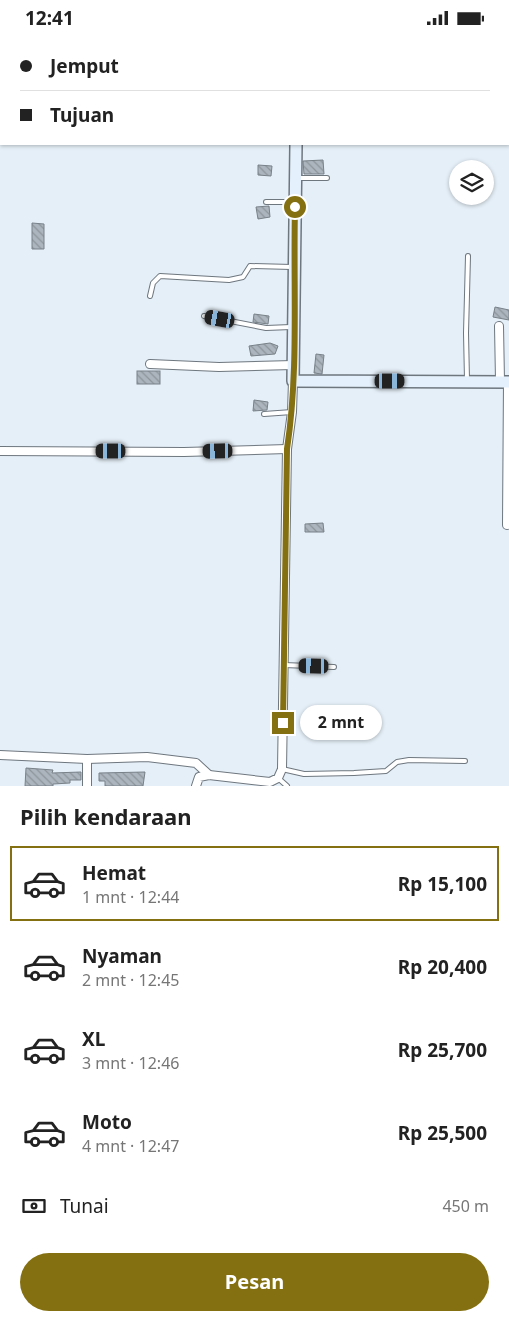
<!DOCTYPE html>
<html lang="id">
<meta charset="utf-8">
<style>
:root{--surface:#fff;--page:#f6f6f6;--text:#222;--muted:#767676;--line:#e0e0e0;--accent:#847010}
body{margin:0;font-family:"Noto Sans",sans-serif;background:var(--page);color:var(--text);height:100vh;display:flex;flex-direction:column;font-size:19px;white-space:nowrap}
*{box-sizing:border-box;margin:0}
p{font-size:16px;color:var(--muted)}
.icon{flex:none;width:28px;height:28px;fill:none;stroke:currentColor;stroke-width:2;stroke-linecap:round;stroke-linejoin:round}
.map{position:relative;height:751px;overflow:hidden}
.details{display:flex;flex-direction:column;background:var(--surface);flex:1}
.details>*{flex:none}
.hud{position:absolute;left:0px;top:0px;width:510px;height:110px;box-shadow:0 1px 4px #0004;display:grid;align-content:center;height:110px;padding:0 20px;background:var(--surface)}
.fabs{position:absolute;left:449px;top:125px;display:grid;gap:10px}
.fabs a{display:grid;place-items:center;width:45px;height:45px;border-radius:50%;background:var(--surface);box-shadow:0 1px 4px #0004;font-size:25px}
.end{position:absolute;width:22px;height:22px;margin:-11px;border:6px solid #847010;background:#fff;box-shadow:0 0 0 2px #fff}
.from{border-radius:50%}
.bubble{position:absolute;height:35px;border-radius:18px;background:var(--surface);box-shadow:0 1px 4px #0004;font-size:16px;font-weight:700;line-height:35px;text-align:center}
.car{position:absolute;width:15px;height:30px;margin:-15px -8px;border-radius:6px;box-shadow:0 0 4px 1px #0007;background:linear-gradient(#222 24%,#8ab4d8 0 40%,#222 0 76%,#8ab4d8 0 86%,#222 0)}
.hud b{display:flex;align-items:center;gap:18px;height:48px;font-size:19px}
.hud b+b{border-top:1px solid var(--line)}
.hud i{width:12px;height:12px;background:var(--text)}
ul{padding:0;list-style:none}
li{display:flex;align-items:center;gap:15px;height:75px;margin:0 10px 8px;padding:0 10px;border:2px solid transparent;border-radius:0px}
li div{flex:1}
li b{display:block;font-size:19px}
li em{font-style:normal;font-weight:700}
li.on{border-color:var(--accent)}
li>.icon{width:45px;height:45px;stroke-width:1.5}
h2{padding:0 20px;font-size:22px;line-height:60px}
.pay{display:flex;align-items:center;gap:12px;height:55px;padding:0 20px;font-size:19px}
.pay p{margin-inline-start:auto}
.action{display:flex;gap:10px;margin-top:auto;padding:10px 20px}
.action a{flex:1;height:58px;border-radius:30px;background:var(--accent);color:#fff;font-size:20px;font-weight:700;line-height:58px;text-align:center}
.status{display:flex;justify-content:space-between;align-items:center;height:35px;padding:0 25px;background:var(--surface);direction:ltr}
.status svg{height:14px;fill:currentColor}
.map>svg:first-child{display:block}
</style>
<div class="status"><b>12:41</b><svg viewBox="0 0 49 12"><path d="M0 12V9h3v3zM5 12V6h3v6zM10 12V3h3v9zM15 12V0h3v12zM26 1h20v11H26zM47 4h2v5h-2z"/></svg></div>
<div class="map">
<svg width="509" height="751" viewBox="0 0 509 751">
<defs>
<pattern id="building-back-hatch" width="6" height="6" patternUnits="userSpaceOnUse" patternTransform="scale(1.25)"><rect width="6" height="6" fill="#acb5be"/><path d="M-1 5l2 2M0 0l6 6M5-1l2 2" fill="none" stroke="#8d949b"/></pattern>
</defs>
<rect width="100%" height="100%" fill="#e5eff7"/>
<g fill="url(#building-back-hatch)" stroke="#788088">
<polygon points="323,125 324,139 304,139 303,126"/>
<polygon points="258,130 272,131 271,141 258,140"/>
<polygon points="269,171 270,182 258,184 256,172"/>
<polygon points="32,188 44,189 44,214 32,214"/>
<polygon points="495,272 509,275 509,285 493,282"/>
<polygon points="254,279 269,281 268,289 253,287"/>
<polygon points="270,308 278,311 275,319 251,321 249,311"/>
<polygon points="316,319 324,320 322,339 314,338"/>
<rect x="137" y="336" width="23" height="13"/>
<polygon points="254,365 268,367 267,375 253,376"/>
<polygon points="323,488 324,497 305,497 305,489"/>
<polygon points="26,733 53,735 52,738 81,737 81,745 70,745 70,748 53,749 53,751 25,751"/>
<polygon points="145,737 143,751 105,751 105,746 99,746 99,738"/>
</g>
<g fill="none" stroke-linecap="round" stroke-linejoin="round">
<defs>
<g id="lane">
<polyline points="327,1 327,0"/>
<polyline points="298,143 327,143"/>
<polyline points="266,167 294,167"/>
<polyline points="150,261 153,248 160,241 229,245 243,242 250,231 292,232"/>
<polyline points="204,281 266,293 291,292"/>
<polyline points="467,345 466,298 468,221"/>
<polyline points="264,379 292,377"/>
<polyline points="284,630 334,632"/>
<polyline points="282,734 304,739 354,738 386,736 397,727 409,725 465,726"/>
<polyline points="278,743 287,751"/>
</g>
<g id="street">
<polyline points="499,291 500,346"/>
<polyline points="150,329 219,332 293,330"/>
<polyline points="0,416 184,417 287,414"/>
<polyline points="507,490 508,347"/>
<polyline points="0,720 87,724 147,722 196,728 209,740"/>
<polyline points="87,751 87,724"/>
<polyline points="196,751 199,742 209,740 270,747 278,743 282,734 287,414 292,377 293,346"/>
</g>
<g id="secondary">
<polyline points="198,0 199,1"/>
<polyline points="296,109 293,346 509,347"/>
</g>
</defs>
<use href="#lane" stroke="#6e767e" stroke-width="6"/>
<use href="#street" stroke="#6e767e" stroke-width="10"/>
<use href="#secondary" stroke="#6e767e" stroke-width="14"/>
<use href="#lane" stroke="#fff" stroke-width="4"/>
<use href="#street" stroke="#fff" stroke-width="8"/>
<use href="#secondary" stroke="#e4f0fb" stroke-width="11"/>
</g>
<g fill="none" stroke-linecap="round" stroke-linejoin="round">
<path stroke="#847010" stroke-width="6" d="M283,688l4,-274c12,-79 6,-162 8,-242"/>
</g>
</svg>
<div class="fabs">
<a><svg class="icon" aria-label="layers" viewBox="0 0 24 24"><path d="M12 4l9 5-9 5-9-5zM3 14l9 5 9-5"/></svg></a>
</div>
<i class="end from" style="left:295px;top:172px"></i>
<i class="end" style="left:283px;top:688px"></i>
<div class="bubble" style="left:300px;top:670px;width:82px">2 mnt</div>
<i class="car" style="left:220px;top:284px;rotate:280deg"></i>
<i class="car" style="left:390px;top:346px;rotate:90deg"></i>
<i class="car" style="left:111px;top:416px;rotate:270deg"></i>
<i class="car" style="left:218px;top:416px;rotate:269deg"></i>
<i class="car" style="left:314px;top:631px;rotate:271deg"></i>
<div class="hud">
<b><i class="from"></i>Jemput</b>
<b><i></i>Tujuan</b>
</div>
</div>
<section class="details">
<h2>Pilih kendaraan</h2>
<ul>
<li class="on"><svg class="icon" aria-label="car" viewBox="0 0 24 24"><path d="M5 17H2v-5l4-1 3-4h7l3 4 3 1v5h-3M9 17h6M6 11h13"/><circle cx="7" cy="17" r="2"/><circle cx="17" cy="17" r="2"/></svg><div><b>Hemat</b><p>1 mnt · 12:44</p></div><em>Rp 15,100</em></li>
<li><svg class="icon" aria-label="car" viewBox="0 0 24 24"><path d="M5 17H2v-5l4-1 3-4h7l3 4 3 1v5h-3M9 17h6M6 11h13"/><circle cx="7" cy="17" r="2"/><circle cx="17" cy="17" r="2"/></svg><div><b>Nyaman</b><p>2 mnt · 12:45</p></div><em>Rp 20,400</em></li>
<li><svg class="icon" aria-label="car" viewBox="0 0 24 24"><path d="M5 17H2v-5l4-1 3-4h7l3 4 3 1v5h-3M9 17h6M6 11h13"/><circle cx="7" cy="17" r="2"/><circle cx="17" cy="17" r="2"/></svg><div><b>XL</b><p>3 mnt · 12:46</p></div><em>Rp 25,700</em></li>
<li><svg class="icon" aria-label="car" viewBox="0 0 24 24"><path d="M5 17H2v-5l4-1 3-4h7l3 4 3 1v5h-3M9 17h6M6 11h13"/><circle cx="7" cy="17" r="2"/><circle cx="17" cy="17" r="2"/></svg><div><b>Moto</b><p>4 mnt · 12:47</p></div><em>Rp 25,500</em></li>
</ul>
<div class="pay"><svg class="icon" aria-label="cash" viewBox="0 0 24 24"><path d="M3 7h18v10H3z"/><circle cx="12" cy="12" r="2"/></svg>Tunai<p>450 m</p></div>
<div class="action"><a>Pesan</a></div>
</section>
